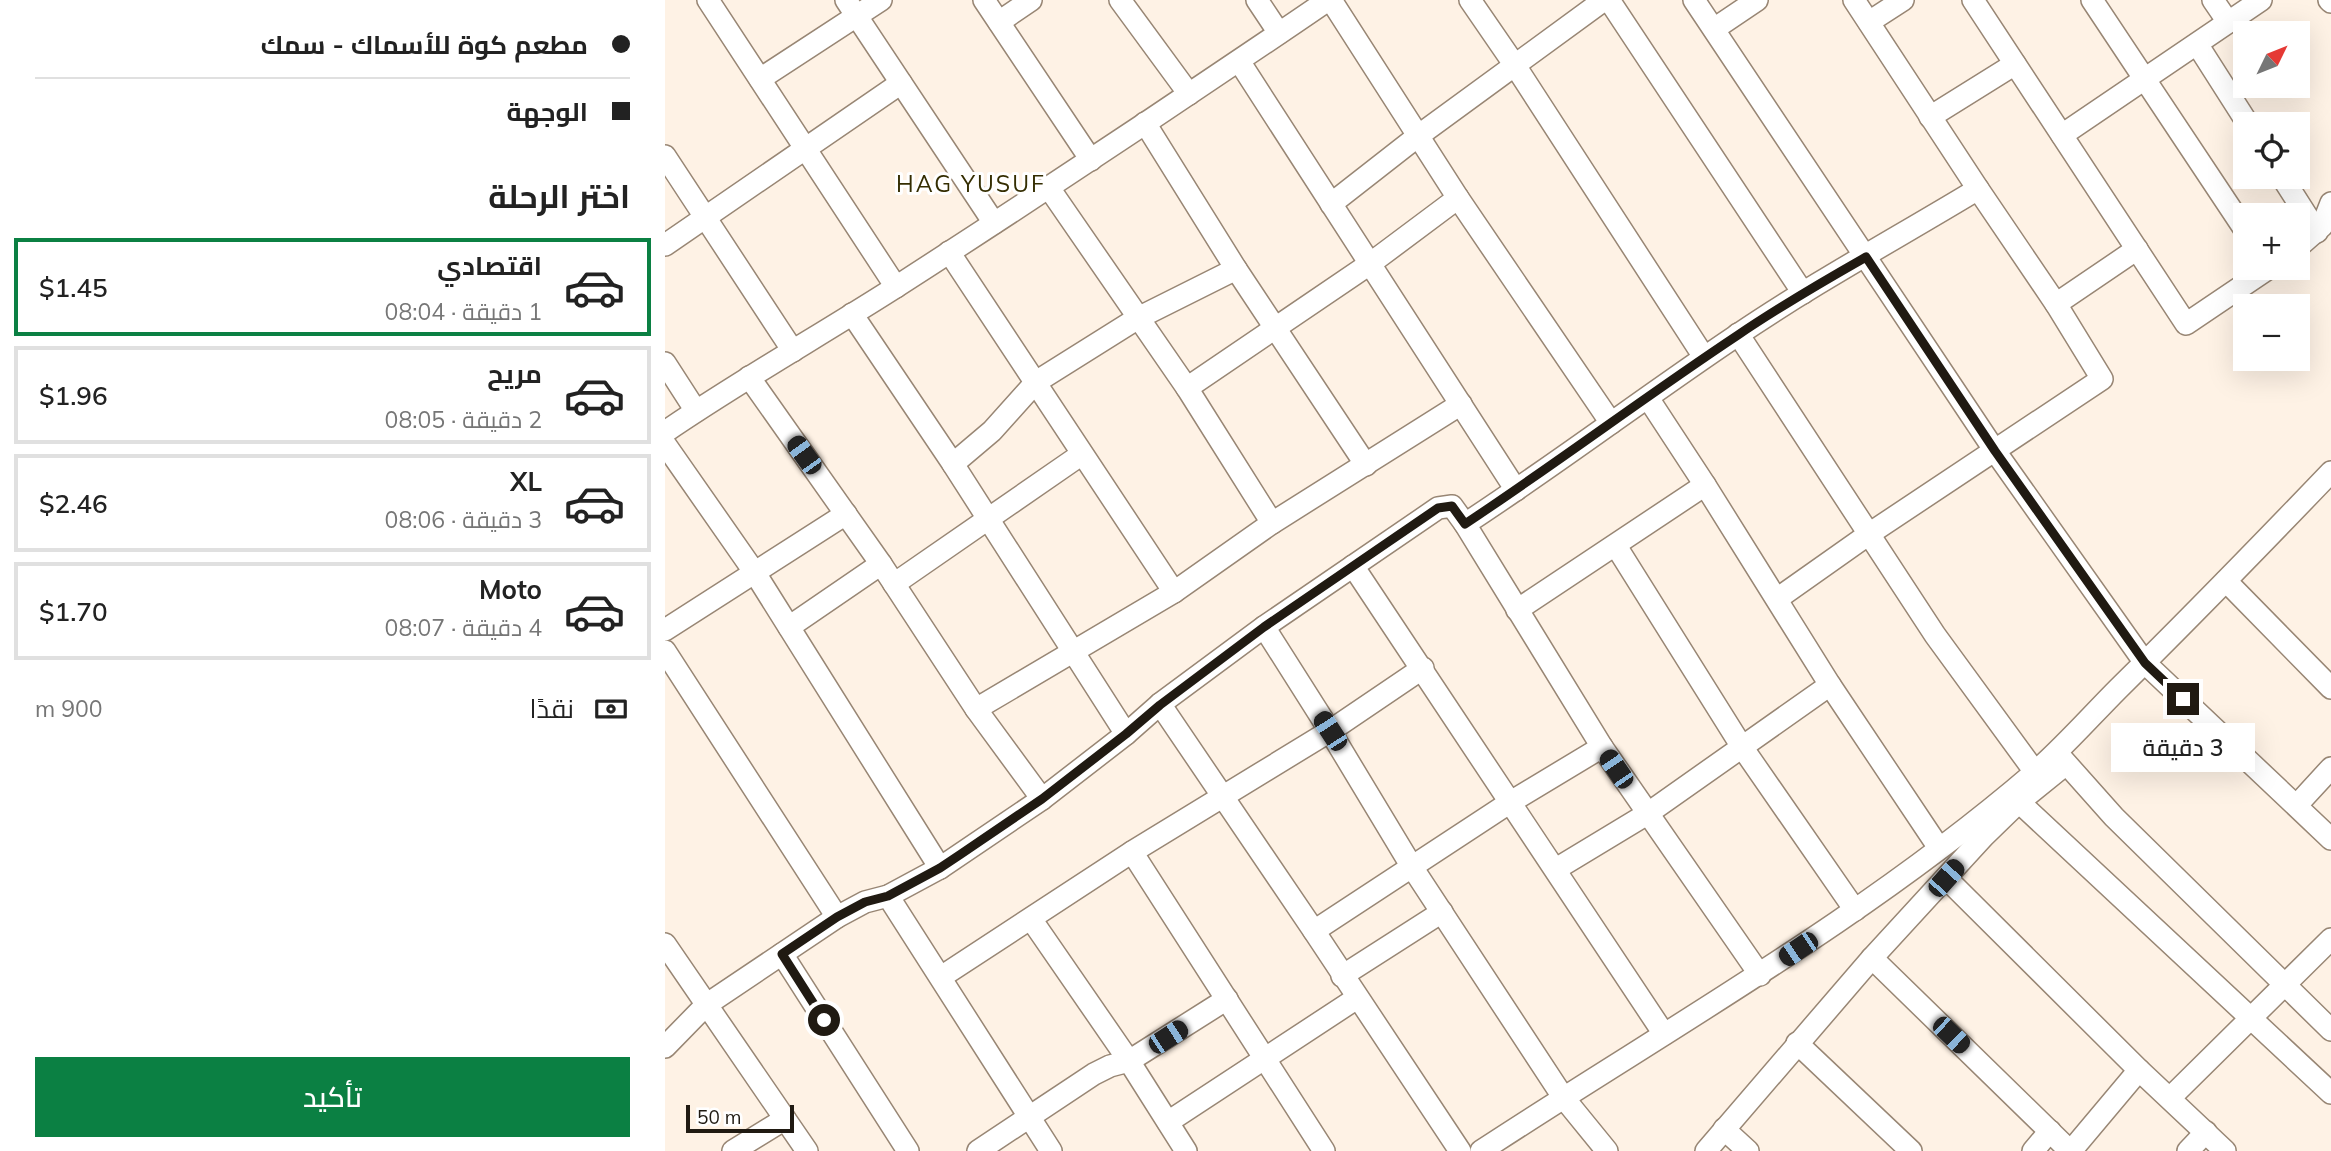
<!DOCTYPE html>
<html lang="ar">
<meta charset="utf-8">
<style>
:root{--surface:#fff;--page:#f2f2f2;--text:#222;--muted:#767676;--line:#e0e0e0;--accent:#0b8043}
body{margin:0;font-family:Mulish,Cairo,sans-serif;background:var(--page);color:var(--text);direction:rtl;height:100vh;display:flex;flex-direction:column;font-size:26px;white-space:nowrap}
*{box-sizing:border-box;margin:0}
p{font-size:23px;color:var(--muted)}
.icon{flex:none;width:38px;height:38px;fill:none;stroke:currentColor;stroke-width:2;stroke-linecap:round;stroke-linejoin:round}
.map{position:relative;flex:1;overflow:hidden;direction:ltr}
.sheet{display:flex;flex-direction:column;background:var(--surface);width:665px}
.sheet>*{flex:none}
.hud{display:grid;align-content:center;height:154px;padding:0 35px;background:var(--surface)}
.needle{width:46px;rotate:47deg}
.fabs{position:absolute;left:1568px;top:21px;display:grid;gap:14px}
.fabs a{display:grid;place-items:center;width:77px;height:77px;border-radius:0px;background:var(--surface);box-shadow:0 7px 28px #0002;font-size:35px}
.scale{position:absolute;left:21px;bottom:18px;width:108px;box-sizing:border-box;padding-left:7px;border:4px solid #201a12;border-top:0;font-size:19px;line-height:24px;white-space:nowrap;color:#201a12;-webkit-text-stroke:5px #fff;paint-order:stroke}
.end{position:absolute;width:32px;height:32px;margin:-16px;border:9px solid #201a12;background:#fff;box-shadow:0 0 0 4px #fff}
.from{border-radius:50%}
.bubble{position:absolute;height:49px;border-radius:0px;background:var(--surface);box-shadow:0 7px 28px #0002;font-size:23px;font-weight:600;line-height:49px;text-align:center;direction:rtl}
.car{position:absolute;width:21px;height:42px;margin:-21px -10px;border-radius:9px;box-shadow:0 0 5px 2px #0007;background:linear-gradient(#222 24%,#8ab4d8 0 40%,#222 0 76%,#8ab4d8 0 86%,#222 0)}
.hud b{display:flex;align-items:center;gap:24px;height:66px;font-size:26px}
.hud b+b{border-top:2px solid var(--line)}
.hud i{width:18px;height:18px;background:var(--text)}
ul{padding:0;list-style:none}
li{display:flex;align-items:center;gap:21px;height:98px;margin:0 14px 10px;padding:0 21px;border:4px solid var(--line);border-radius:0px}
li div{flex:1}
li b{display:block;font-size:26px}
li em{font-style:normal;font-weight:600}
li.on{border-color:var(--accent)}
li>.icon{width:63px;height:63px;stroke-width:1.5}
h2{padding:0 35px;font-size:32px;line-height:84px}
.pay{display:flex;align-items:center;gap:18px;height:77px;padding:0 35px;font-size:26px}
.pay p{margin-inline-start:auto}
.action{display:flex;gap:14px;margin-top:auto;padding:14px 35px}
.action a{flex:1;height:80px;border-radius:0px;background:var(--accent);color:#fff;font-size:28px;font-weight:600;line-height:80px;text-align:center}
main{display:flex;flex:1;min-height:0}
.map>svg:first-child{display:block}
</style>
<main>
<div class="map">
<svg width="1666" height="1151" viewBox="0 0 1666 1151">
<rect width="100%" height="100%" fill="#fef2e5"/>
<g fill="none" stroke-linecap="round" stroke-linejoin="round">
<defs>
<g id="minor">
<polyline points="43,0 231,287"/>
<polyline points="181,0 329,223"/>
<polyline points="319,0 426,160"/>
<polyline points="455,0 524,94"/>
<polyline points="592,0 614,33"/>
<polyline points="666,0 793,198 946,423"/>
<polyline points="805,0 849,64 1039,357"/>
<polyline points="944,0 1138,293"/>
<polyline points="1029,0 1330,451 1480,663 1666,839"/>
<polyline points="1308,0 1521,324 1604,268"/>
<polyline points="1427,0 1580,230"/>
<polyline points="1548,0 1563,22"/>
<polyline points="1664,0 1666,2"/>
<polyline points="334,22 366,0"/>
<polyline points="1204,22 1238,0"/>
<polyline points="1049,29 1092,0"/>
<polyline points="1532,44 1583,124"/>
<polyline points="574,61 851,490"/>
<polyline points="95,79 216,0"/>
<polyline points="1265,117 1350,64"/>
<polyline points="480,123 571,269 701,465"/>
<polyline points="1397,135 1596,0"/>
<polyline points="0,156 128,351"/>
<polyline points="1617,177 1652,232"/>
<polyline points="384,188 522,388 607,523"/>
<polyline points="666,204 753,136 939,0"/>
<polyline points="0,245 236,83"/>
<polyline points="1633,247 1657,226 1666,203"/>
<polyline points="284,252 509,592"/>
<polyline points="1391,304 1472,249"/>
<polyline points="187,314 288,464 461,734"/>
<polyline points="1073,334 1270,635 1370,772"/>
<polyline points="0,363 31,411"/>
<polyline points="84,377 216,564 311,709 377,799"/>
<polyline points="522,388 706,263 793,198"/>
<polyline points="983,398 1040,485 1165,685 1274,848"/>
<path d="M0,432c76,-52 156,-97 234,-147 144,-93 287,-188 429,-285"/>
<polyline points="0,444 90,573 275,868"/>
<polyline points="288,464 327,431 371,382 473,318 571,269"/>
<path d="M800,524c92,-60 180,-127 271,-188 78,-53 161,-98 242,-147"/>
<polyline points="951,546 1077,747 1190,910"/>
<polyline points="688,566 999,1034"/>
<polyline points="1561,581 1666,688"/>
<polyline points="229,584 417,454"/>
<polyline points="1112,599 1204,534 1437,379 1391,304 1313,189 1189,0"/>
<polyline points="852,610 1040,485"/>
<polyline points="124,627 216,564"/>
<polyline points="599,627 665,731 747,867 898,1097 942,1151"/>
<polyline points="0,630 181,514"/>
<polyline points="0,651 172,917"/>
<polyline points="495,704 649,931 795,1151"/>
<polyline points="311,709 509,592 607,523 796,404"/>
<polyline points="1392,753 1449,817 1666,1030"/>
<polyline points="1354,802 1666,1093"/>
<polyline points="1632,805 1666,768"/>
<polyline points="467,852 659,1151"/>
<polyline points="891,869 982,814 1165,685"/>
<polyline points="1281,878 1474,1070 1560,1151"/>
<polyline points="223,896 386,1151"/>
<polyline points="366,919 464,1061 521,1151"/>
<polyline points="649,931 844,803 937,747"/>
<polyline points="0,944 142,1151"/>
<polyline points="117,954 243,1151"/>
<polyline points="1207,958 1405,1151"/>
<polyline points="677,976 777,912"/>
<polyline points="276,977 467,852 665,731 758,668"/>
<polyline points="1132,1043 1246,1151"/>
<polyline points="0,1047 41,1005 172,917 200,902 223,896 275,868 377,799 461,734 495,704 599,627 773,508 787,506 800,524 937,747 1095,975"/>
<polyline points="1505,1098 1666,939"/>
<polyline points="503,1122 692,998"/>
<polyline points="1059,1129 1083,1151"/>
<polyline points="68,1151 120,1119"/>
<polyline points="313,1151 429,1074 445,1066 464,1061 562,999"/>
<path d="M816,1151c186,-122 383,-232 553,-378 30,-26 57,-57 85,-85 72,-71 142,-143 212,-216"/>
<polyline points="1041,1151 1207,958 1319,836 1354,802 1401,764"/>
<polyline points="1368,1151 1385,1131"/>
<polyline points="1406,1151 1474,1070"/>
<polyline points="1523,1151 1541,1132"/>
</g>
</defs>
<use href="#minor" stroke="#988674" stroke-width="24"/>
<use href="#minor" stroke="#fff" stroke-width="21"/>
</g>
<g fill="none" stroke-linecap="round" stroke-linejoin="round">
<path stroke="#201a12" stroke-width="9" d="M159,1020l-42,-66 55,-37 28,-15 23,-6 52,-28 21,-14 81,-55 84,-65 34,-29 104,-78 174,-119 14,-2 13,18c92,-61 181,-128 273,-189 41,-28 84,-53 128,-78l129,194 150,212 38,36"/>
</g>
<g text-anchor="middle" stroke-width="6" stroke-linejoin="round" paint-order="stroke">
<g font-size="23" letter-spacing="2" fill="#342d01" stroke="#fff">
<text x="306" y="192">HAG YUSUF</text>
</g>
</g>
</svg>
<div class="fabs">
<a><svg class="needle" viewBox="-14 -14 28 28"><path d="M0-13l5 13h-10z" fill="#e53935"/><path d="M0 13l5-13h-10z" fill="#767676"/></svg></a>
<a><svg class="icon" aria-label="locate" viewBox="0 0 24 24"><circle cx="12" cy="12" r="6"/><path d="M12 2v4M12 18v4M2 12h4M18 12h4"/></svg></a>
<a>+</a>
<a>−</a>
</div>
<div class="scale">50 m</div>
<i class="end from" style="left:159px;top:1020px"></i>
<i class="end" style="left:1518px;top:699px"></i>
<div class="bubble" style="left:1446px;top:723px;width:144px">3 دقيقة</div>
<i class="car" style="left:139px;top:455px;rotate:324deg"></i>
<i class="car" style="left:665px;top:731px;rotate:327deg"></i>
<i class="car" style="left:951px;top:769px;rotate:326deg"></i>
<i class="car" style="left:1281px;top:878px;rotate:42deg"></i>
<i class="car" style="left:1133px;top:949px;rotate:236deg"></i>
<i class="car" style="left:1286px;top:1035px;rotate:134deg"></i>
<i class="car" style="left:503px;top:1037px;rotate:57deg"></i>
</div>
<section class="sheet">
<div class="hud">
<b><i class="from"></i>مطعم كوة للأسماك - سمك</b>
<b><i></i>الوجهة</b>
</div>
<h2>اختر الرحلة</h2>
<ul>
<li class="on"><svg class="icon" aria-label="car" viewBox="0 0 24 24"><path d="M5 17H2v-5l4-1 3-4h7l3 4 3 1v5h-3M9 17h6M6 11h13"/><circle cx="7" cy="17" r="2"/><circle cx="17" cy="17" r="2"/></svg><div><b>اقتصادي</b><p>1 دقيقة · 08:04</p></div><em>$1.45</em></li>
<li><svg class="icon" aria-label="car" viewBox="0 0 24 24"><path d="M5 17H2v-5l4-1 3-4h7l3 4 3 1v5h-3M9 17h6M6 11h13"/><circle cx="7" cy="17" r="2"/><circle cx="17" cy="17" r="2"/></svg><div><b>مريح</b><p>2 دقيقة · 08:05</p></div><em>$1.96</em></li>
<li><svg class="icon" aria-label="car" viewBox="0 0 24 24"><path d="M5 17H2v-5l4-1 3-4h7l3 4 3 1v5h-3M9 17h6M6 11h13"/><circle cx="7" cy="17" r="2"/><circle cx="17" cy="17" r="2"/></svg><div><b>XL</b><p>3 دقيقة · 08:06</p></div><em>$2.46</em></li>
<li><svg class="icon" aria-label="car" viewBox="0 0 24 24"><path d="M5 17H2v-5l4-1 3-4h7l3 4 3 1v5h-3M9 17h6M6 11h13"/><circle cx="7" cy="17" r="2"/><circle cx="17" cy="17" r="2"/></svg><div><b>Moto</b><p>4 دقيقة · 08:07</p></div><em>$1.70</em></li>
</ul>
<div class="pay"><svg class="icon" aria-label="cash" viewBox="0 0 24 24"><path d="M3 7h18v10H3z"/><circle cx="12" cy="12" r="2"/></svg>نقدًا<p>900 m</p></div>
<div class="action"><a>تأكيد</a></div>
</section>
</main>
